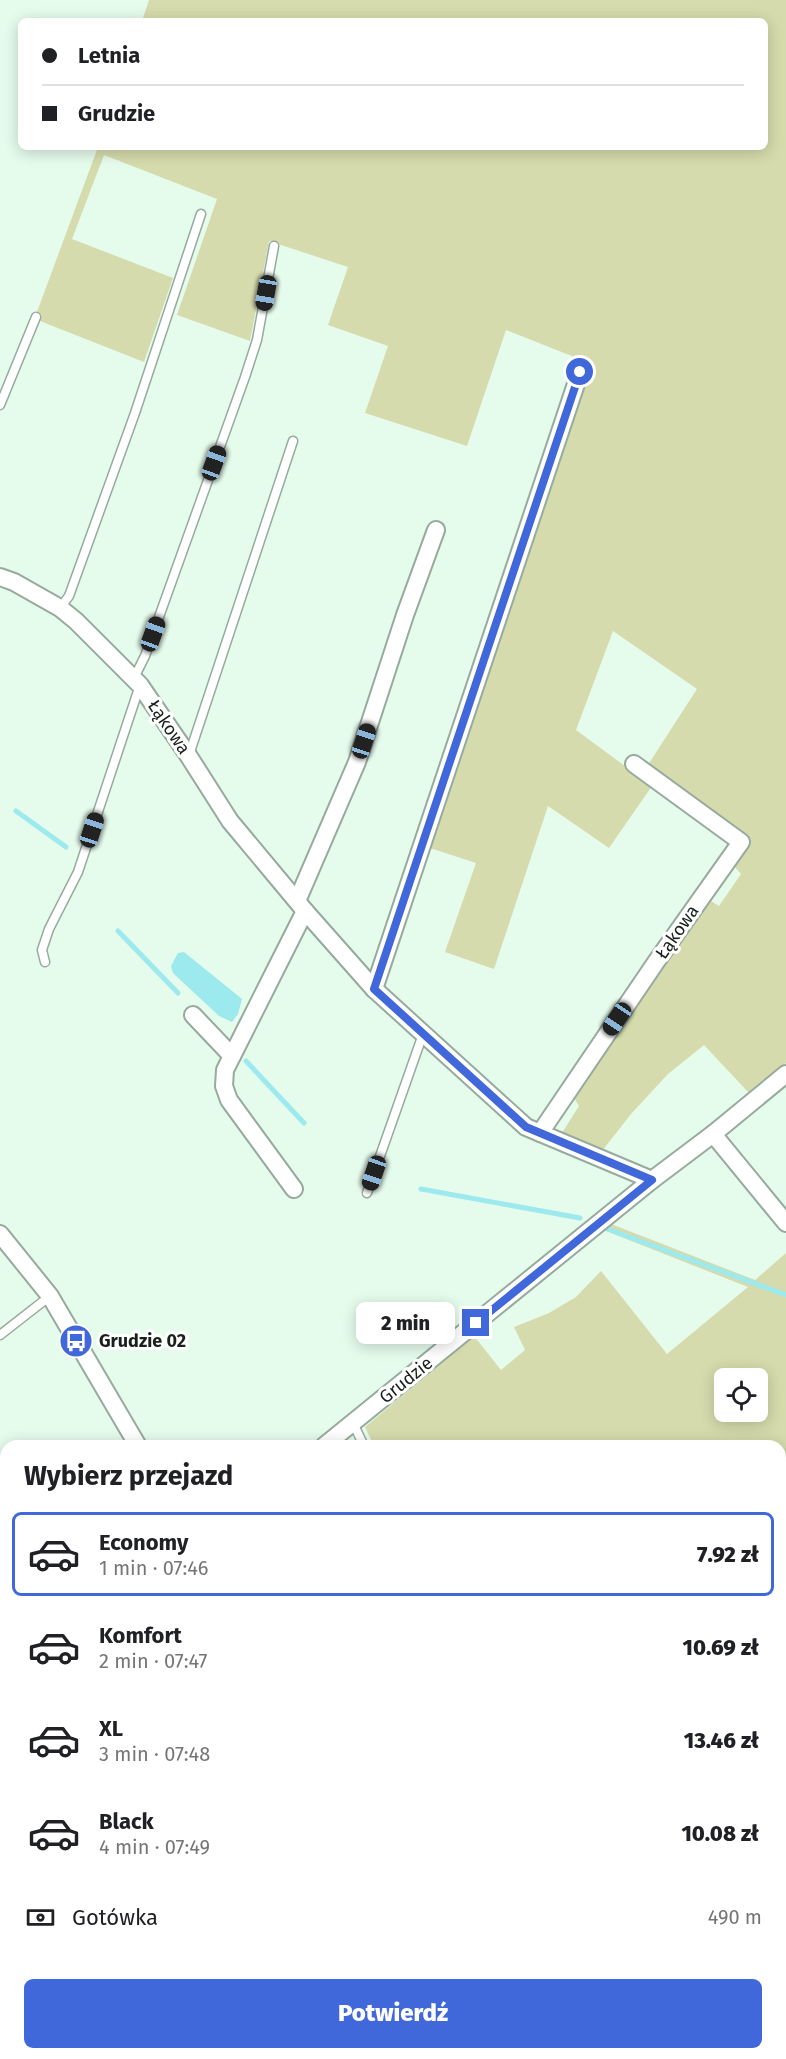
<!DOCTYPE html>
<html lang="pl">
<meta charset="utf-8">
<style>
:root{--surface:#fff;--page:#f2f2f2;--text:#202124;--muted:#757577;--line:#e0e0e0;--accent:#4068da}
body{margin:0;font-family:"Fira Sans",sans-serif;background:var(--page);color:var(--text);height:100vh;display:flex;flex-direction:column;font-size:22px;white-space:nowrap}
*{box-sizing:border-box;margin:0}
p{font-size:20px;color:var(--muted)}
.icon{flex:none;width:33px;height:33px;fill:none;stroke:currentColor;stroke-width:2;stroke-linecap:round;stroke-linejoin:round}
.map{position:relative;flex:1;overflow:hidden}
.sheet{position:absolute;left:0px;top:1440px;width:786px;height:620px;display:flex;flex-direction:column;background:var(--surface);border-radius:18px 18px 0 0;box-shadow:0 3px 15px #0003}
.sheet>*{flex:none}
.guide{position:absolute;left:18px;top:18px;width:750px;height:132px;border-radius:9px;box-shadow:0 3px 15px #0003;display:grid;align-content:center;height:132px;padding:0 24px;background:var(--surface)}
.controls{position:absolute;left:714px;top:1368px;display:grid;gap:12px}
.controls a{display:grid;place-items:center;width:54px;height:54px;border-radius:9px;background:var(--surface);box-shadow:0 3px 15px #0003;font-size:30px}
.end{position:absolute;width:27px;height:27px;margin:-14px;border:8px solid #4068da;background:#fff;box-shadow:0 0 0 3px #fff}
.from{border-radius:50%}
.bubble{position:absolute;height:42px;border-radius:9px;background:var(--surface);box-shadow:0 3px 15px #0003;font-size:20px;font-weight:800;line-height:42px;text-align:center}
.car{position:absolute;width:18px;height:36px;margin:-18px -9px;border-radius:8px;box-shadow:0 0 4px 2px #0007;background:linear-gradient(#222 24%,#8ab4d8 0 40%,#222 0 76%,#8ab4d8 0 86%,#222 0)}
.guide b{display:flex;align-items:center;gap:21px;height:57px;font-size:22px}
.guide b+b{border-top:2px solid var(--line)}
.guide i{width:15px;height:15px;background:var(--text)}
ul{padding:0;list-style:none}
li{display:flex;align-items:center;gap:18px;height:84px;margin:0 12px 9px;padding:0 12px;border:3px solid transparent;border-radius:9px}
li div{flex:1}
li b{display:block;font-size:22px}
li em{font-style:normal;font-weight:800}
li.selected{border-color:var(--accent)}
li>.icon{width:54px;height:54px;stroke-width:1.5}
h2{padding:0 24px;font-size:27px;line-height:72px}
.pay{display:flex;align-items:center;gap:15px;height:66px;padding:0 24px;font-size:22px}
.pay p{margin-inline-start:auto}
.cta{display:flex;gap:12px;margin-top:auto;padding:12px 24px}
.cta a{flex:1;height:69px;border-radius:9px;background:var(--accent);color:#fff;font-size:24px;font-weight:800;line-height:69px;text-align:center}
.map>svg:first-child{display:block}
</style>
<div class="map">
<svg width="786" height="2059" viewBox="0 0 786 2059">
<rect width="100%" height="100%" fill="#e5fbec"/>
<g fill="#d6dbad" fill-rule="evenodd">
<polygon points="149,0 786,0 786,1063 749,1093 704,1045 668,1074 631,1114 602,1151 560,1136 579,1106 573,1096 708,899 719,906 741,874 735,867 735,860 750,839 742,831 646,768 697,689 613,631 576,730 652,786 609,848 548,806 494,969 445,952 476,863 430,848 592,364 506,330 467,446 365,413 388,346 328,325 348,267 269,241 250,341 177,315 217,199 104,155 72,239 173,278 144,362 40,321 42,315 37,312 98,147 765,147 765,21 142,21"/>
<path d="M611,1224l144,56 31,-27v642l-6,5v-454h-406l-9,-19 109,-91 27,34 24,-20 -11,-23 35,-14 27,-16 25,-26 66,83 81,-67 -147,-58zM724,1378h34v34h-34z"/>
<polygon points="0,1752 6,1761 6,2054 192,2054 195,2059 0,2059"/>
</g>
<polygon fill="#9ceaee" points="184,952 242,999 238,1014 232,1022 219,1016 173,973 171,966 178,953"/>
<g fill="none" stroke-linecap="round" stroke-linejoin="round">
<g stroke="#9ceaee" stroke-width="5">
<polyline points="16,811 66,847"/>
<polyline points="118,931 178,993"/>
<polyline points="246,1061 304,1123"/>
<polyline points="421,1189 580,1218"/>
<polyline points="605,1228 786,1295"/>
</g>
<defs>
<g id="lane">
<polyline points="0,405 36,317"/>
<polyline points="60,608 69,596 135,413 201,214"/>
<polyline points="134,678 145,656 245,377 257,340 274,246"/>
<polyline points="189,755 293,441"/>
<polyline points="45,962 42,950 49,929 78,872 140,685"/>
<polyline points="367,1193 423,1034"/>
<polyline points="0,1335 50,1296"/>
<polyline points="353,1423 364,1446"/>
<polyline points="780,1981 786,1988"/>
</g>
<g id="street">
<polyline points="0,577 14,582 60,608 76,621 140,685 188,755 230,821 305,911 374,989 526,1127 652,1180"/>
<polyline points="297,901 357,762 405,615 436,530"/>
<polyline points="374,989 580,372"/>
<polyline points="193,1015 232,1056"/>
<polyline points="540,1133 656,962 741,842 634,764"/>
<polyline points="713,1134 786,1074"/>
<polyline points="294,1189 229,1100 224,1086 225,1070 305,911"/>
<polyline points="0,1234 50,1296 138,1446"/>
<polyline points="324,1446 652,1180 713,1134 786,1223"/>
<polyline points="0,1660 6,1656"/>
<polyline points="461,2054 463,2059"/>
</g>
</defs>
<use href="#lane" stroke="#96ab9d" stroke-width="11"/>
<use href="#street" stroke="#96ab9d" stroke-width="20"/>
<use href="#lane" stroke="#fff" stroke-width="8"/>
<use href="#street" stroke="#fff" stroke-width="16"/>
</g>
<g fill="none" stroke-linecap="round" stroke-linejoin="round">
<polyline stroke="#4068da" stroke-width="8" points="476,1323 652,1180 526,1127 374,989 580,372"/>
</g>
<defs>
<symbol id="bus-disc" viewBox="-11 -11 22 22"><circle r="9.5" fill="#4068da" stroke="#fff"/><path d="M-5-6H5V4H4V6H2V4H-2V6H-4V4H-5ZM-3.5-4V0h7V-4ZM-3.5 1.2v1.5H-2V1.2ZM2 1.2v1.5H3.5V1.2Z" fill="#fff"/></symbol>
</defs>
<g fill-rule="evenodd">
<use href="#bus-disc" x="57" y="1322" width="38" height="38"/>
</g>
<g text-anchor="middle" stroke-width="6" stroke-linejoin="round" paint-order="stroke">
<g font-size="18" fill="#18201b" stroke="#fff">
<text transform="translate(169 727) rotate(56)" y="6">Łąkowa</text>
<text transform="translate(677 932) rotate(-55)" y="6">Łąkowa</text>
<text transform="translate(406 1380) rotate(-39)" y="6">Grudzie</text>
</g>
<g font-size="18" font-weight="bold" fill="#18201b" stroke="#fff" text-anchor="start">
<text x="99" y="1347">Grudzie 02</text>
</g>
</g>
</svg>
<div class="controls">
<a><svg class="icon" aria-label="locate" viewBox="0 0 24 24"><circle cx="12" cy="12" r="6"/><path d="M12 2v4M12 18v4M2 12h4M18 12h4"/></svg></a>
</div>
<i class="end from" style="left:580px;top:372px"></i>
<i class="end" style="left:476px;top:1323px"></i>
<div class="bubble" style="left:356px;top:1302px;width:99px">2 min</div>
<i class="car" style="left:266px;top:293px;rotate:190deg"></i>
<i class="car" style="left:214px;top:463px;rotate:20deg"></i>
<i class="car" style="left:153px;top:634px;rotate:20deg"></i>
<i class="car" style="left:364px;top:741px;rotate:18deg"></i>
<i class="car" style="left:92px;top:830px;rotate:18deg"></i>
<i class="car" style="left:617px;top:1019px;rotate:214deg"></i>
<i class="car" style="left:374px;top:1173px;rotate:199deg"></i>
<div class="guide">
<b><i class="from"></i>Letnia</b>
<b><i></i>Grudzie</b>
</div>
<section class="sheet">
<h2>Wybierz przejazd</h2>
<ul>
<li class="selected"><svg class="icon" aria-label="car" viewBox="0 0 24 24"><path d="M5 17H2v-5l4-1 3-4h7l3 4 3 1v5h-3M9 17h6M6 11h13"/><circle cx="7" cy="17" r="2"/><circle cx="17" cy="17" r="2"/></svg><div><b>Economy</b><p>1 min · 07:46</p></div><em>7.92 zł</em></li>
<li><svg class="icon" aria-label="car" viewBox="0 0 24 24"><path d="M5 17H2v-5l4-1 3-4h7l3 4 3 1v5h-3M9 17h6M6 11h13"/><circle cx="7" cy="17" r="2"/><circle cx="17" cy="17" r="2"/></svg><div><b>Komfort</b><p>2 min · 07:47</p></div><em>10.69 zł</em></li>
<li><svg class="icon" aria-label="car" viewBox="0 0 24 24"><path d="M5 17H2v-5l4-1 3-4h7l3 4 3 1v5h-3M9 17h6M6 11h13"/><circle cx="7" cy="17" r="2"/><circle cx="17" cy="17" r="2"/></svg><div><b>XL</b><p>3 min · 07:48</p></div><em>13.46 zł</em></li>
<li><svg class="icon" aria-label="car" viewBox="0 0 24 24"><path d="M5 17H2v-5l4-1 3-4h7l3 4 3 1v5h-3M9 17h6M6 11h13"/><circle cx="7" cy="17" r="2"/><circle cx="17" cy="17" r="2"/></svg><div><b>Black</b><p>4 min · 07:49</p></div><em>10.08 zł</em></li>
</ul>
<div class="pay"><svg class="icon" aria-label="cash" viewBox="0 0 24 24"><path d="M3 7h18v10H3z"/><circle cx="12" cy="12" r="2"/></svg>Gotówka<p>490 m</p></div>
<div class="cta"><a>Potwierdź</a></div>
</section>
</div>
